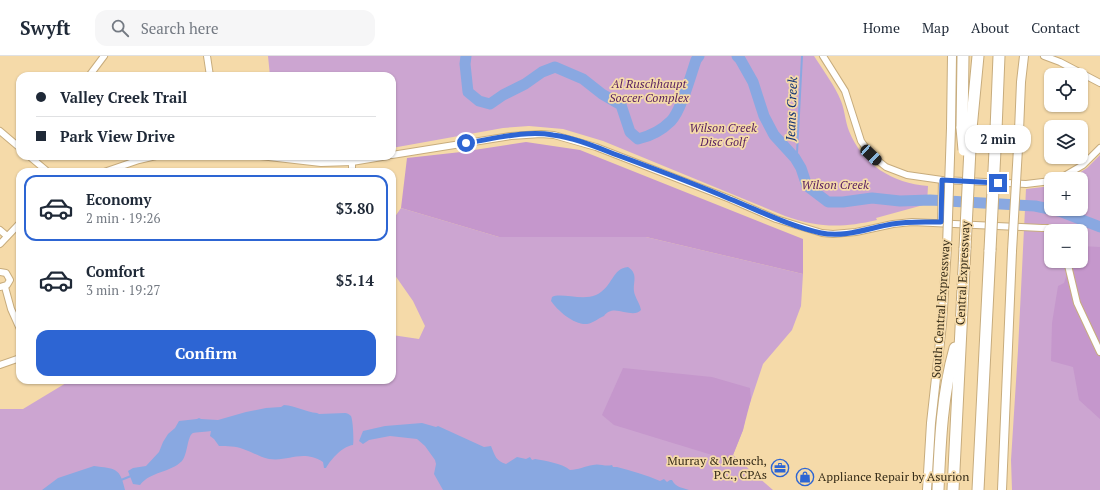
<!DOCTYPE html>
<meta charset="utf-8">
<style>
:root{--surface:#fff;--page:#f6f6f7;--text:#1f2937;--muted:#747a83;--line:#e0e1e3;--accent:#2d65d3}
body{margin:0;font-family:"PT Serif",serif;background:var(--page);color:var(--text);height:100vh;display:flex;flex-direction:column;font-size:15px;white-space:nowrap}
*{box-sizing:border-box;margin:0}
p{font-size:13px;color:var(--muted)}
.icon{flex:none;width:22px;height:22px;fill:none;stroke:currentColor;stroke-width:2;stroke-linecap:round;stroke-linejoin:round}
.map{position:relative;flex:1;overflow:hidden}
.sheet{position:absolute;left:16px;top:112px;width:380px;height:216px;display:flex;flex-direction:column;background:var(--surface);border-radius:12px;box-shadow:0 1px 3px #0004}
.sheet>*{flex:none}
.guide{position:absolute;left:16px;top:16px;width:380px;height:88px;border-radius:12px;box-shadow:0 1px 3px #0004;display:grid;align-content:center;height:88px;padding:0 20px;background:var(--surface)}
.tools{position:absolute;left:1044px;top:12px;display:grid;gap:8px}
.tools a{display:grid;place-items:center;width:44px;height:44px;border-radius:8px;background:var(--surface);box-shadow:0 1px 3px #0004;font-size:20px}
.end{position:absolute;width:18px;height:18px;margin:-9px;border:5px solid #2d65d3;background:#fff;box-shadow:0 0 0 2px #fff}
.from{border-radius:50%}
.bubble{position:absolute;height:28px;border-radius:12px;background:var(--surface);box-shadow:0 1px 3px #0004;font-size:13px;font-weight:800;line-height:28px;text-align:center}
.car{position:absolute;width:12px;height:24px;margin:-12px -6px;border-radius:5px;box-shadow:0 0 3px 1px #0007;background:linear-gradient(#222 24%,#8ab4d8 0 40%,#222 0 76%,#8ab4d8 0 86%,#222 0)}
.guide b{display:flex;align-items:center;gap:14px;height:38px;font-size:15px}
.guide b+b{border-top:1px solid var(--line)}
.guide i{width:10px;height:10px;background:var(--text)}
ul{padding:7px 0 0;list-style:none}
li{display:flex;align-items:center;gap:12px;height:66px;margin:0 8px 6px;padding:0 12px;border:2px solid transparent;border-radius:12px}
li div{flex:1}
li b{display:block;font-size:15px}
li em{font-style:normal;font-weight:800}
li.on{border-color:var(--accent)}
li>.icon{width:36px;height:36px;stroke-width:1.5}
.button{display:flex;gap:8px;margin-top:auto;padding:8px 20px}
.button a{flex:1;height:46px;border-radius:12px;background:var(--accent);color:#fff;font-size:16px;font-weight:800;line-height:46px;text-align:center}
header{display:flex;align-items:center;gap:24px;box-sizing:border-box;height:56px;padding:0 20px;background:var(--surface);border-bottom:1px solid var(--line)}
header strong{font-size:19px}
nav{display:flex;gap:22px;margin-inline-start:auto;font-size:14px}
.search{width:280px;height:36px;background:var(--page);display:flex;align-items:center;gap:10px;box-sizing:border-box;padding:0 14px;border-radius:12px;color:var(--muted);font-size:15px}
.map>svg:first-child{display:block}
</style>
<header>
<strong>Swyft</strong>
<div class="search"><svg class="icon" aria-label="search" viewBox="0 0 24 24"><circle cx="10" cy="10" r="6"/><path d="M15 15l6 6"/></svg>Search here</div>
<nav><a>Home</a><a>Map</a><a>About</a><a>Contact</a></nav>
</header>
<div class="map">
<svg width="1100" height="434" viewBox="0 0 1100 434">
<rect width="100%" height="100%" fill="#f5daa9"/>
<g fill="#cca5d1" fill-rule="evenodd">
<path d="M268,0h546c9,14 21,30 27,45 4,10 4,20 8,30 14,34 43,52 79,55l-1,18 -51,14 1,2c-35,8 -58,8 -92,-4l-182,-75 -40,-12 -34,-3 -26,2 -111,20v-72h-122z"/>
<path d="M1100,99v335h-88l-1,-30 7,-110 8,-161 25,-3v23h30v-30h-11l17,-11zM1051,175h30v30h-30z"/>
<polygon points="401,152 499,181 646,181 803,218 801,250 792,274 763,308 746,359 743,374 733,399 773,434 0,434 0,353 23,353 71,324 392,324 392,279 419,283 425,270 413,245 392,215 392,165"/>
</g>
<g fill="#c597cc">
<polygon points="526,86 580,94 803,183 803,218 646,181 499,181 401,152 407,102 461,96"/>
<polygon points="1081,190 1100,191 1100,363 1079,344 1073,311 1051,305 1052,267 1058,230 1064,227 1071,205 1081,205"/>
<polygon points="623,312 712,321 750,332 751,343 743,374 733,399 725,403 614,369 602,359"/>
</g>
<g fill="#89a8e1">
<path d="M628,211c12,8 3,17 7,28 2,6 5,9 6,15 -9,10 -28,-8 -37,6 -6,2 -10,7 -17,8 -13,1 -29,-13 -36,-23l1,-4c8,-5 30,4 44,-2 17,-8 16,-27 32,-28z"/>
<path d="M284,349c12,1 22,7 33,8l2,1 26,-1c2,0 4,1 6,3 2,4 3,25 2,29 -10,1 -22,14 -27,23h-2l-1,-6c-21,-13 -34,0 -54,-3 -9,-2 -17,-7 -26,-10 -7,-3 -16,-3 -24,-3l-5,-7 -4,-3 1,-5c-3,1 -16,1 -18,2 -6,3 -5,21 -11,28 -12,12 -31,10 -42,24l-7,-1 -5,-13 5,-3 13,-2 13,-14 4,-10 5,-8 7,-6 4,-7 18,-2 2,-1 2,1 17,1 28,-8 20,-4 15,-1z"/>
<path d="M422,367l14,4 2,-1 46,21 7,-1c4,10 5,15 15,18l11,-7 9,2 4,-2 2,3 3,-1c11,2 26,4 35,11 8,0 15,-4 23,-5 6,-2 12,2 19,0l1,2h4c15,4 29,8 43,14l4,-2 3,3 3,-2h2c3,7 11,8 17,10h-246l-9,-16 2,-10 -1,-4 -10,-14 -8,-7 -27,-3 -21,4 -6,4 -4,-3 4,-10 22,-5z"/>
<path d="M94,410c21,3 26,1 31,24h-83l16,-12z"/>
</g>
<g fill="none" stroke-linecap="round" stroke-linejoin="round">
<g stroke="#89a8e1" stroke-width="2">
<polyline points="798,107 797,97 802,0"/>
<polyline points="121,424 131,420"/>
</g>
<g stroke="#89a8e1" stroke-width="11">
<path d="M466,0l-1,8 3,28 11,9 11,3 13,-9 22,-11 17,-12 13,-5 28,12 19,15 19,11 9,27 8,7c13,-3 24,-9 33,-18 10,-10 20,-46 25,-61l3,-4"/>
<polyline points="737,0 740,3 753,26 764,60 774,79 795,102 801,112 807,130 828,146 843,146 872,142 900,145 930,144 1035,150 1059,155 1100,171"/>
</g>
<defs>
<g id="minor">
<polyline points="207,0 210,20"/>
<polyline points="823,0 845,35 861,85 871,99 886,111 907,119 942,124 1026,128 1051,125"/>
<polyline points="1044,0 1060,6 1100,27"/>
<polyline points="89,20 104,0"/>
<polyline points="0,75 20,92"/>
<polyline points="392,99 511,80 541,78 554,79 596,91 730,143 776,163 822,177 833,178 856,176 893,168 912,166 1042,172 1050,172 1056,175"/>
<polyline points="29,100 48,116"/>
<polyline points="260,100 321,107 352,106 388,100"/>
<polyline points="352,106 352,116"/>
<polyline points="104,116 139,104 156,100"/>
<polyline points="165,116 172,116"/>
<polyline points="1059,123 1083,109 1100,92"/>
<polyline points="941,166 942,124"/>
<polyline points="0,174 7,180"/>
<polyline points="0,188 20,167"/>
<polyline points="1067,205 1077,247 1100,296"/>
<polyline points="0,216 6,217 10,224 7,229 0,231"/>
<polyline points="5,231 11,253 20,273"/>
<polyline points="0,309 20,302"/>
</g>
<g id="secondary">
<polyline points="951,72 952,0"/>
<polyline points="1019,75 1021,26 1024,0"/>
<polyline points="927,434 931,367 942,268 947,191"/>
<polyline points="1002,434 1012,195"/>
</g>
<g id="motorway">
<polyline points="962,72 963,0"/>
<polyline points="971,73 978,0"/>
<polyline points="996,74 999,0"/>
<path d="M938,434c2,-47 4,-96 17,-142"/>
<polyline points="953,434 965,192"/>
<polyline points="978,434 990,194"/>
</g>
</defs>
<use href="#minor" stroke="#c7ac7d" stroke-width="8"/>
<use href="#secondary" stroke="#c7ac7d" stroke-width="10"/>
<use href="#motorway" stroke="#c7ac7d" stroke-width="13"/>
<use href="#minor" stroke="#fff" stroke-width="6"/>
<use href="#secondary" stroke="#fff" stroke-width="8"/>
<use href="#motorway" stroke="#fff" stroke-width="11"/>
<defs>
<g id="secondary-bridge">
<polyline points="947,191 951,72"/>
<polyline points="1012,195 1019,75"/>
</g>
<g id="motorway-bridge">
<polyline points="962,72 964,94"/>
<polyline points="965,192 971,73"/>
<polyline points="990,194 996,74"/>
</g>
</defs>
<use href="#secondary-bridge" stroke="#c7ac7d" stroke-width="10" stroke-linecap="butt"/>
<use href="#motorway-bridge" stroke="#c7ac7d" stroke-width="13" stroke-linecap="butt"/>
<use href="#secondary-bridge" stroke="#fff" stroke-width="8"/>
<use href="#motorway-bridge" stroke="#fff" stroke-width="11"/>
</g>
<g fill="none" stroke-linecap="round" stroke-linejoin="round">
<path stroke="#2d65d3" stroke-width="5" d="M466,87c28,-4 59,-13 87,-8 22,3 43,12 64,20 38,14 76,28 113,44 30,12 59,27 91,34 24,5 48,-5 71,-9 16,-3 33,-2 49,-2l1,-42 56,3"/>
</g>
<defs>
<symbol id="office-ring" viewBox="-11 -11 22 22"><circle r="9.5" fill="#f5daa9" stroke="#2d65d3" stroke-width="1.5"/><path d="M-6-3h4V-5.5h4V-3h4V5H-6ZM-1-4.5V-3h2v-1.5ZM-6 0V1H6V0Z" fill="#2d65d3"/></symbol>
<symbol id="shop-ring" viewBox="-11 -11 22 22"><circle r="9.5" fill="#f5daa9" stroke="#2d65d3" stroke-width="1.5"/><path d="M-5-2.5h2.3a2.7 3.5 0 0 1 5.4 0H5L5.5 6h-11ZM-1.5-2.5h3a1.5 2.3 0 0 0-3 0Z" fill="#2d65d3"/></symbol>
</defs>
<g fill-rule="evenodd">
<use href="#office-ring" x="770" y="402" width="20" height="20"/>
<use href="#shop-ring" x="795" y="411" width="20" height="20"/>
</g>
<g text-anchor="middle" stroke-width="3.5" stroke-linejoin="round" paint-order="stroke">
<g font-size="12" font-style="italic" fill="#571f60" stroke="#f5daa9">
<text x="649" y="32">Al Ruschhaupt<tspan x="649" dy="14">Soccer Complex</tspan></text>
<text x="723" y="76">Wilson Creek<tspan x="723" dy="14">Disc Golf</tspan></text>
<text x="835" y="133">Wilson Creek</text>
</g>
<g font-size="12" fill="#372d19" stroke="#f5daa9">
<text transform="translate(963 217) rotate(-87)" y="4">Central Expressway</text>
<text transform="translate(941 253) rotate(-86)" y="4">South Central Expressway</text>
</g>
<g font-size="12" fill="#372d19" stroke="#f5daa9" text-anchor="end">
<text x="767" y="409">Murray &amp; Mensch,<tspan x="767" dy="14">P.C., CPAs</tspan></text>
<text x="818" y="425" text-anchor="start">Appliance Repair by Asurion</text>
</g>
<g font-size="13" font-style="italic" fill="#103274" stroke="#f5daa9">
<text transform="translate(791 53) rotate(-88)" y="5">Jeans Creek</text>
</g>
</g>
</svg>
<div class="tools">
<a><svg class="icon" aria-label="locate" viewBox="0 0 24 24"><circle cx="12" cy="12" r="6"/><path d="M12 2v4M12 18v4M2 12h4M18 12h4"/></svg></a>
<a><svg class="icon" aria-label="layers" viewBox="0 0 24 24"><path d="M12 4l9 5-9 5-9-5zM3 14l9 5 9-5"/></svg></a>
<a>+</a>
<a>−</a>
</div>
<i class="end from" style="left:466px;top:87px"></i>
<i class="end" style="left:998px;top:127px"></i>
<div class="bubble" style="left:965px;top:69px;width:66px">2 min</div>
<i class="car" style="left:871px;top:99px;rotate:133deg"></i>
<div class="guide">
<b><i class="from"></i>Valley Creek Trail</b>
<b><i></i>Park View Drive</b>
</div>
<section class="sheet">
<ul>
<li class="on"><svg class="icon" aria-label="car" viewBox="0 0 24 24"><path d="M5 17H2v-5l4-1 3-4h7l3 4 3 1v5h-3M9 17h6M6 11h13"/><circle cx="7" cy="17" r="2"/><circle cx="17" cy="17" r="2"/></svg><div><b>Economy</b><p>2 min · 19:26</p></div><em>$3.80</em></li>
<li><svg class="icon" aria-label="car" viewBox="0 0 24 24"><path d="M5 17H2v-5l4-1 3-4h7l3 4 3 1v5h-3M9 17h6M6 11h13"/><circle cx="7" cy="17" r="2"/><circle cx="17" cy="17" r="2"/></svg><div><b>Comfort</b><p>3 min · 19:27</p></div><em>$5.14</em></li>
</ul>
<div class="button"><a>Confirm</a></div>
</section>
</div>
